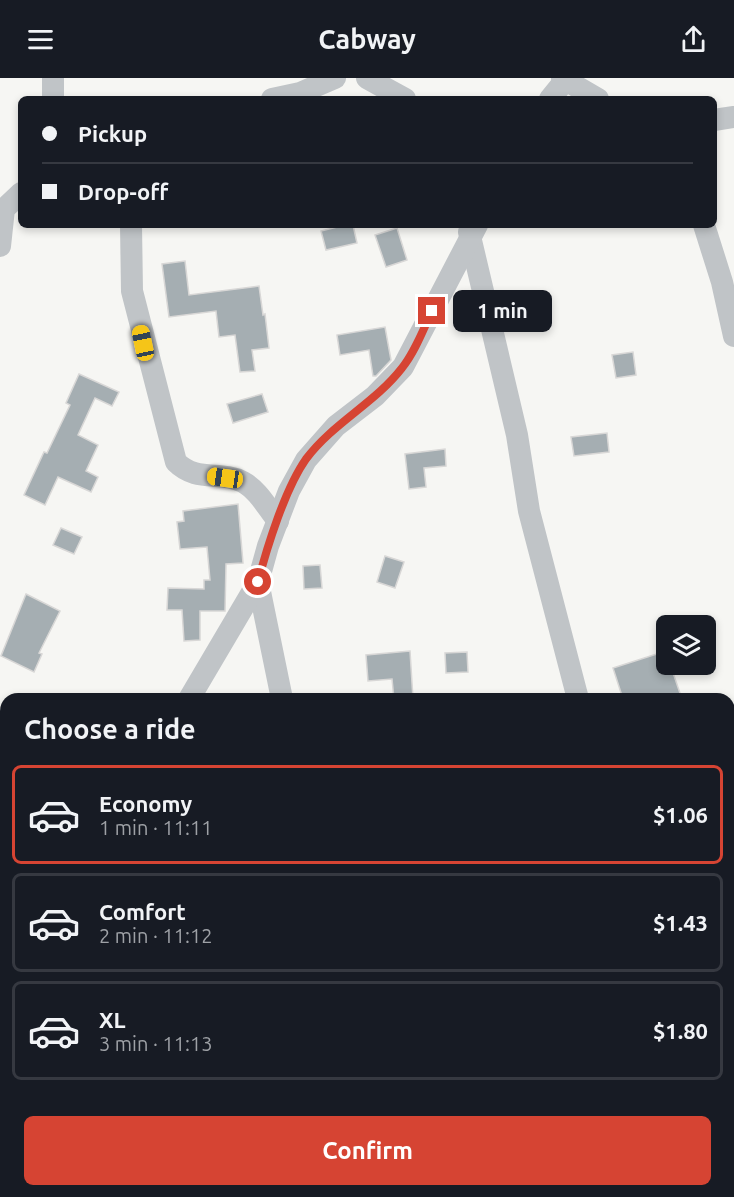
<!DOCTYPE html>
<meta charset="utf-8">
<style>
:root{--surface:#171b24;--page:#20242c;--text:#f1f3f6;--muted:#9ea1a6;--line:#363941;--accent:#d64433}
body{margin:0;font-family:Ubuntu,sans-serif;background:var(--page);color:var(--text);height:100vh;display:flex;flex-direction:column;font-size:22px;white-space:nowrap}
*{box-sizing:border-box;margin:0}
p{font-size:20px;color:var(--muted)}
.icon{flex:none;width:33px;height:33px;fill:none;stroke:currentColor;stroke-width:2;stroke-linecap:round;stroke-linejoin:round}
.map{position:relative;flex:1;overflow:hidden}
.sheet{position:absolute;left:0px;top:615px;width:735px;height:504px;display:flex;flex-direction:column;background:var(--surface);border-radius:18px 18px 0 0;box-shadow:0 3px 9px #0003}
.sheet>*{flex:none}
.banner{position:absolute;left:18px;top:18px;width:699px;height:132px;border-radius:9px;box-shadow:0 3px 9px #0003;display:grid;align-content:center;height:132px;padding:0 24px;background:var(--surface)}
.fabs{position:absolute;left:656px;top:537px;display:grid;gap:12px}
.fabs a{display:grid;place-items:center;width:60px;height:60px;border-radius:9px;background:var(--surface);box-shadow:0 3px 9px #0003;font-size:30px}
.end{position:absolute;width:27px;height:27px;margin:-14px;border:8px solid #d64433;background:#fff;box-shadow:0 0 0 3px #fff}
.from{border-radius:50%}
.bubble{position:absolute;height:42px;border-radius:9px;background:var(--surface);box-shadow:0 3px 9px #0003;font-size:20px;font-weight:700;line-height:42px;text-align:center}
.car{position:absolute;width:18px;height:36px;margin:-18px -9px;border-radius:8px;box-shadow:0 0 4px 2px #0007;background:linear-gradient(#f5c518 24%,#345 0 40%,#f5c518 0 76%,#345 0 86%,#f5c518 0)}
.banner b{display:flex;align-items:center;gap:21px;height:57px;font-size:22px}
.banner b+b{border-top:2px solid var(--line)}
.banner i{width:15px;height:15px;background:var(--text)}
ul{padding:0;list-style:none}
li{display:flex;align-items:center;gap:18px;height:99px;margin:0 12px 9px;padding:0 12px;border:3px solid var(--line);border-radius:9px}
li div{flex:1}
li b{display:block;font-size:22px}
li em{font-style:normal;font-weight:700}
li.on{border-color:var(--accent)}
li>.icon{width:54px;height:54px;stroke-width:1.5}
h2{padding:0 24px;font-size:27px;line-height:72px}
.cta{display:flex;gap:12px;margin-top:auto;padding:12px 24px}
.cta a{flex:1;height:69px;border-radius:9px;background:var(--accent);color:#fff;font-size:24px;font-weight:700;line-height:69px;text-align:center}
header{display:flex;justify-content:space-between;align-items:center;height:78px;padding:0 24px;background:var(--surface);font-size:27px;font-weight:700}
.map>svg:first-child{display:block}
</style>
<header><svg class="icon" aria-label="menu" viewBox="0 0 24 24"><path d="M4 6h16M4 12h16M4 18h16"/></svg>Cabway<svg class="icon" aria-label="share" viewBox="0 0 24 24"><path d="M12 15V3M7 8l5-5 5 5M5 13v7h14v-7"/></svg></header>
<div class="map">
<svg width="734" height="1119" viewBox="0 0 734 1119">
<rect width="100%" height="100%" fill="#f6f6f3"/>
<g fill="#a5aeb2" stroke="#d8d7d6" stroke-width="1.5">
<polygon points="345,147 353,147 357,165 326,172 321,153"/>
<polygon points="397,150 407,182 386,189 375,157"/>
<polygon points="185,183 189,217 259,208 263,237 265,236 269,270 252,272 255,293 240,294 235,257 219,259 216,233 169,239 162,186"/>
<polygon points="385,249 391,282 376,298 373,298 369,272 340,277 337,257"/>
<polygon points="633,274 636,297 616,300 612,277"/>
<polygon points="79,296 119,314 112,328 95,320 78,357 98,367 86,393 98,399 91,414 58,399 45,427 24,417 44,374 47,375 70,327 66,325"/>
<polygon points="262,316 268,334 233,345 227,326"/>
<polygon points="607,355 609,374 574,378 571,359"/>
<polygon points="445,371 446,388 424,390 426,409 409,411 405,376"/>
<polygon points="238,426 243,485 226,486 225,533 200,533 200,562 184,563 182,532 167,532 168,510 204,511 204,502 210,502 207,469 180,471 177,444 184,443 183,433"/>
<polygon points="61,450 82,459 74,476 53,467"/>
<polygon points="385,478 404,484 395,510 377,504"/>
<polygon points="320,487 322,510 304,511 303,488"/>
<polygon points="26,516 60,533 39,575 42,576 34,594 1,578"/>
<polygon points="410,573 413,621 394,621 392,601 368,603 366,577"/>
<polygon points="666,573 666,586 670,586 682,621 623,621 613,590"/>
<polygon points="467,574 468,594 446,595 445,575"/>
</g>
<g fill="none" stroke-linecap="round" stroke-linejoin="round">
<g stroke="#c0c4c7" stroke-width="22">
<polyline points="53,0 53,21"/>
<polyline points="367,0 405,21"/>
<polyline points="562,0 598,21"/>
<polyline points="272,21 300,15 335,0"/>
<polyline points="550,21 567,0"/>
<polyline points="714,42 734,39"/>
<path d="M131,147l1,66 44,171c21,21 44,8 67,20 15,8 25,27 35,39"/>
<polyline points="704,147 722,204 734,258"/>
<polyline points="469,154 517,357 529,433 578,621"/>
<polyline points="0,168 4,131 21,115"/>
<polyline points="258,504 282,621"/>
<polyline points="189,621 258,504 268,468 289,413 306,382 336,348 375,318 403,289 477,147"/>
<polyline points="729,754 734,754"/>
<polyline points="729,979 734,979"/>
<polyline points="0,1021 6,1009"/>
<polyline points="541,1113 549,1119"/>
</g>
</g>
<g fill="none" stroke-linecap="round" stroke-linejoin="round">
<path stroke="#d64433" stroke-width="8" d="M258,504c9,-35 27,-93 48,-123 27,-36 69,-56 96,-91 13,-16 21,-38 30,-57"/>
</g>
</svg>
<div class="fabs">
<a><svg class="icon" aria-label="layers" viewBox="0 0 24 24"><path d="M12 4l9 5-9 5-9-5zM3 14l9 5 9-5"/></svg></a>
</div>
<i class="end from" style="left:258px;top:504px"></i>
<i class="end" style="left:432px;top:233px"></i>
<div class="bubble" style="left:453px;top:212px;width:99px">1 min</div>
<i class="car" style="left:143px;top:265px;rotate:348deg"></i>
<i class="car" style="left:225px;top:400px;rotate:278deg"></i>
<div class="banner">
<b><i class="from"></i>Pickup</b>
<b><i></i>Drop-off</b>
</div>
<section class="sheet">
<h2>Choose a ride</h2>
<ul>
<li class="on"><svg class="icon" aria-label="car" viewBox="0 0 24 24"><path d="M5 17H2v-5l4-1 3-4h7l3 4 3 1v5h-3M9 17h6M6 11h13"/><circle cx="7" cy="17" r="2"/><circle cx="17" cy="17" r="2"/></svg><div><b>Economy</b><p>1 min · 11:11</p></div><em>$1.06</em></li>
<li><svg class="icon" aria-label="car" viewBox="0 0 24 24"><path d="M5 17H2v-5l4-1 3-4h7l3 4 3 1v5h-3M9 17h6M6 11h13"/><circle cx="7" cy="17" r="2"/><circle cx="17" cy="17" r="2"/></svg><div><b>Comfort</b><p>2 min · 11:12</p></div><em>$1.43</em></li>
<li><svg class="icon" aria-label="car" viewBox="0 0 24 24"><path d="M5 17H2v-5l4-1 3-4h7l3 4 3 1v5h-3M9 17h6M6 11h13"/><circle cx="7" cy="17" r="2"/><circle cx="17" cy="17" r="2"/></svg><div><b>XL</b><p>3 min · 11:13</p></div><em>$1.80</em></li>
</ul>
<div class="cta"><a>Confirm</a></div>
</section>
</div>
